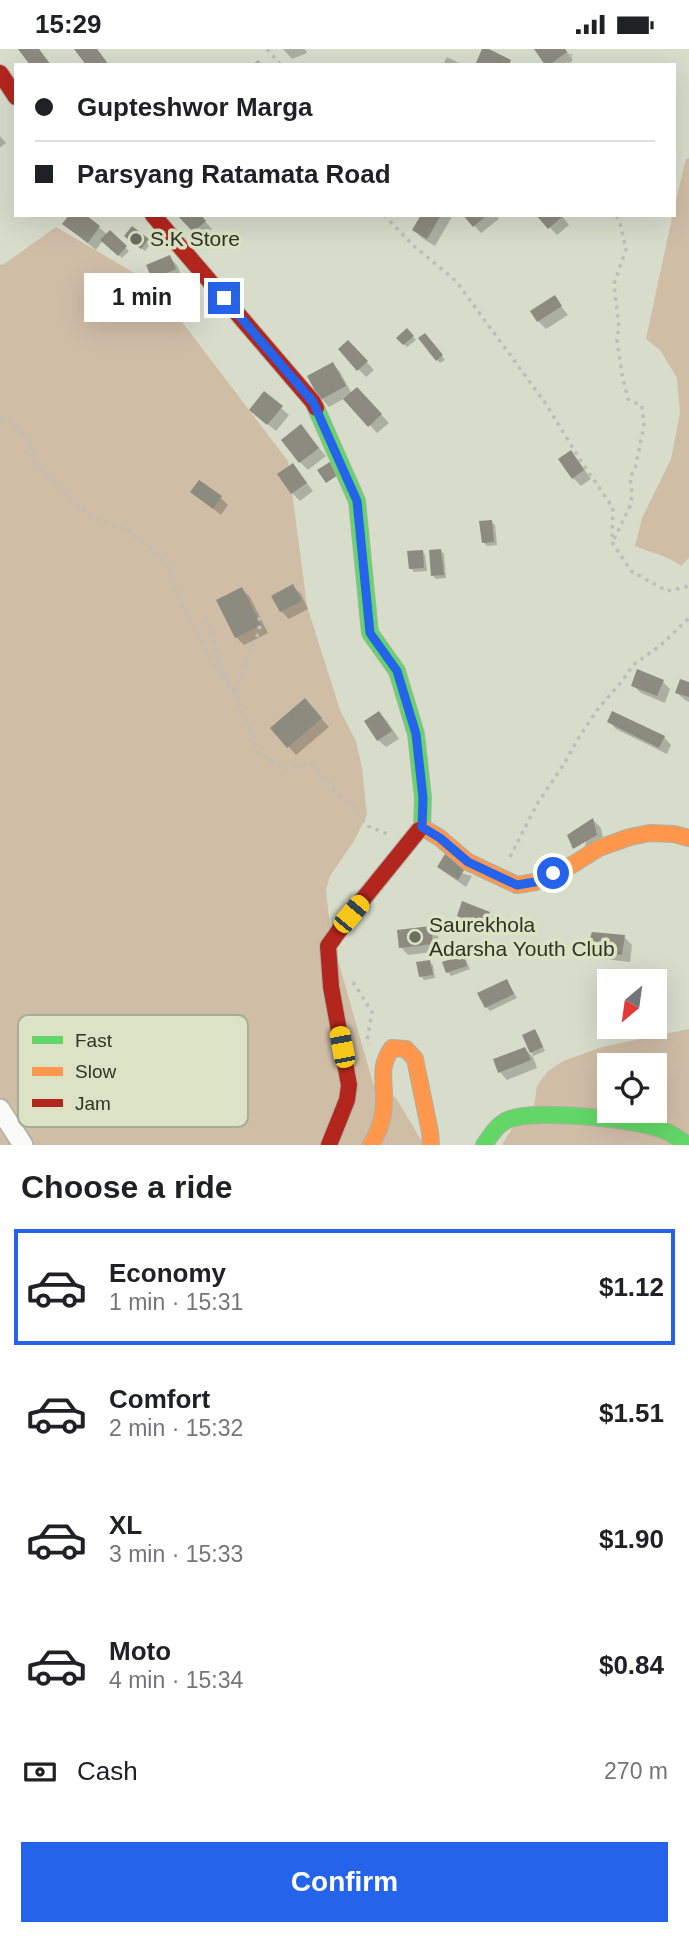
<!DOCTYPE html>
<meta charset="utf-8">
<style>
:root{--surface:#fff;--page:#f6f6f6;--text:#202124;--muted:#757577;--line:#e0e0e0;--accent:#2563eb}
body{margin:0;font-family:Helvetica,sans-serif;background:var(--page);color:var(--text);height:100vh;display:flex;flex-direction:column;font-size:26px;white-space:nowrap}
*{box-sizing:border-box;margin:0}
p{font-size:23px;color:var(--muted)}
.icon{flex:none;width:38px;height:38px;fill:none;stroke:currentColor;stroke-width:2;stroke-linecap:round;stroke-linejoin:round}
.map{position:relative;height:1096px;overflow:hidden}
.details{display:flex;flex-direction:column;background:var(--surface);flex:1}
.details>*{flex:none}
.banner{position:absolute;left:14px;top:14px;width:662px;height:154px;border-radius:0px;box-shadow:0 7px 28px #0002;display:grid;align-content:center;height:154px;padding:0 21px;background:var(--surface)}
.needle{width:46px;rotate:209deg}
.buttons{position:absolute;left:597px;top:920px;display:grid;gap:14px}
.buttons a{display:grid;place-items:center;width:70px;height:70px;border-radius:0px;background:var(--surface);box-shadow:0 7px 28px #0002;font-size:35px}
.end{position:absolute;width:32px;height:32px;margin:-16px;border:9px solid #2563eb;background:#fff;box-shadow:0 0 0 4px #fff}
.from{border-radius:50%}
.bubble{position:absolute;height:49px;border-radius:0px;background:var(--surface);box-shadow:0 7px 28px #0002;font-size:23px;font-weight:700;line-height:49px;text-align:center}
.car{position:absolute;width:21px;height:42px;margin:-21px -10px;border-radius:9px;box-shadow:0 0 5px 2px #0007;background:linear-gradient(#f5c518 24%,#345 0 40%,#f5c518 0 76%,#345 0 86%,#f5c518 0)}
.banner b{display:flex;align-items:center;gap:24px;height:66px;font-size:26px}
.banner b+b{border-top:2px solid var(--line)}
.banner i{width:18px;height:18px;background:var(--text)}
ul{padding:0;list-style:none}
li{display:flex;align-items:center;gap:21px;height:116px;margin:0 14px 10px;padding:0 7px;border:4px solid transparent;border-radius:0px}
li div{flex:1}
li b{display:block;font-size:26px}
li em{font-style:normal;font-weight:700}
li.on{border-color:var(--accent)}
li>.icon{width:63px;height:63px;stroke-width:1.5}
h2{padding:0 21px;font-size:32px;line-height:84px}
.pay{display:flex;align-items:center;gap:18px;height:77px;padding:0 21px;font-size:26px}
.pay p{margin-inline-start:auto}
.primary-button{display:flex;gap:14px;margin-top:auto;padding:14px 21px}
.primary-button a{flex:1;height:80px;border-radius:0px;background:var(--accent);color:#fff;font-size:28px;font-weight:700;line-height:80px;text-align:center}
.status{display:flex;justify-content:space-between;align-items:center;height:49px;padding:0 35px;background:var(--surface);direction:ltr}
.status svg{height:19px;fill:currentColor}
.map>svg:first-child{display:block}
</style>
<div class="status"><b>15:29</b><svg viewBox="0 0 49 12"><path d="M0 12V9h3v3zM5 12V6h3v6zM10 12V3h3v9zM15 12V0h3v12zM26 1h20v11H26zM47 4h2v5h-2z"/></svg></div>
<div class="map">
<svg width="689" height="1096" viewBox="0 0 689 1096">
<rect width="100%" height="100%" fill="#d8dccb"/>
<g fill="#d0bda6" fill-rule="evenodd">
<path d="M689,109v400l-8,8c-14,-11 -30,-13 -46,-20l7,-28 29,-59 9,-46 -3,-35 -17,-28 -14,-11 25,-117 1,-7h2v-6l12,-50z"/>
<polygon points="56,178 153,235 288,412 307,557 340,661 356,692 362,719 367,766 354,792 330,827 326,841 331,887 373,1034 396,1049 423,1094 423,1096 0,1096 0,216 4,215"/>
<path d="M689,980v116h-187l14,-23 16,-2 5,-34 11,-15 15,-10 39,-14zM609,1017h45v45h-45z"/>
</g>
<g fill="#0003">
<polygon points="283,0 305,0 307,4 292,10"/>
<polygon points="536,0 565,0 573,11 567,16 548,16"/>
<polygon points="447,8 459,14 460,16 443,16"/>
<polygon points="258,11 263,16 252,16"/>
<polygon points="0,87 6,94 1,98 0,98"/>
<polygon points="84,166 108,186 110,184 129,202 122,209 103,191 96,201 64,175"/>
<polygon points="180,166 199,166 212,180 202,190"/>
<polygon points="423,166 453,166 435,197 422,189 414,181"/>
<polygon points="465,166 496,166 499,170 481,184"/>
<polygon points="538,166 561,166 569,176 557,186"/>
<polygon points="129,190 148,191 151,194 145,202"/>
<polygon points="169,208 177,216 182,228 161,237 154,229"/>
<polygon points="554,248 568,266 546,280 538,272"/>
<polygon points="407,282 416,291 407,298 398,289"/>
<polygon points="428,289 445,311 440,314 420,290"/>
<polygon points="348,293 374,321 366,328 340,301"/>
<polygon points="333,315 340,323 352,345 365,348 389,374 377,384 345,349 329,358 322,350"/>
<polygon points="281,359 289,366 276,382 259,368"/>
<polygon points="301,378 326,407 308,421 300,413"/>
<polygon points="571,404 578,411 591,430 581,437 573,429"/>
<polygon points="293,417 313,442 300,452 292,444"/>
<polygon points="192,443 221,449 228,456 221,466"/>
<polygon points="491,473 495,476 497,496 487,497 483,493"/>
<polygon points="422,502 425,506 427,522 414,523 411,519"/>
<polygon points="441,502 444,505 446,529 436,530 433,527"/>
<polygon points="293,538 301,545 308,560 289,570 281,562"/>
<polygon points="242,540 250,548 268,584 244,596 236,588"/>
<polygon points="663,633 670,640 665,654 641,644 633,636"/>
<polygon points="689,634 689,653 685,651 677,644"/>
<polygon points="312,659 329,678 296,706 272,679"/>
<polygon points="379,664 387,672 399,690 386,698 378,691"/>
<polygon points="609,672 664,688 671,696 667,705 616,680"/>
<polygon points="593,771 601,779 604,794 582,806"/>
<polygon points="439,818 472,827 466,838 447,825"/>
<polygon points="489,864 497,872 493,884 466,875 459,867"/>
<polygon points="430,879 438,887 440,902 408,906 401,898"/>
<polygon points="624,888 632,896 630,913 596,909 588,902"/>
<polygon points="463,908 466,911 470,920 451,927 448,923"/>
<polygon points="429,913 433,916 435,929 424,931 421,927"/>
<polygon points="507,932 517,949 490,962 486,958"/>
<polygon points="535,982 538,986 545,1002 533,1007 525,987"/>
<polygon points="525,1000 533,1008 537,1019 507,1031 500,1023"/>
</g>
<g fill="#8c8b7f">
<polygon points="18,0 39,0 51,16 30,16"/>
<polygon points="74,0 97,0 109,16 86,16"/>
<polygon points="482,0 489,0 511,11 509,16 475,16"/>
<polygon points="534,0 565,0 567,3 549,16 545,16"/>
<polygon points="69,166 86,166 100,177 88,194 62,175"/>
<polygon points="177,166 201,166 206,172 193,183"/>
<polygon points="421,166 441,166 427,190 412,181"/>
<polygon points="463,166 487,166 473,178"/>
<polygon points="536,166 564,166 548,180"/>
<polygon points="132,177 149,190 141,200 124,187"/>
<polygon points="110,181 127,197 118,207 100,191"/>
<polygon points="170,206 176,220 152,230 146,216"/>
<polygon points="555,246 562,257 537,273 530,262"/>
<polygon points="407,279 414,287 403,296 396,289"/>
<polygon points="425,284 443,306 436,312 418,289"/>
<polygon points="348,291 368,312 357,322 338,300"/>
<polygon points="333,313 346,337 320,351 307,327"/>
<polygon points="357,338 382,365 368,378 343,350"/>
<polygon points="264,342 283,357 267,376 249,361"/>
<polygon points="301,375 319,399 299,414 281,391"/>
<polygon points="571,401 584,421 572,430 558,410"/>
<polygon points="333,411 341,424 326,434 317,421"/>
<polygon points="293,414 307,434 291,445 277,425"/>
<polygon points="199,431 222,447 213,460 190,443"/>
<polygon points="492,471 494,493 482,494 479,472"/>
<polygon points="441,500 444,526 431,527 429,501"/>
<polygon points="423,501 424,519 409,520 407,502"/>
<polygon points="293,535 302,552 280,563 271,547"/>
<polygon points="242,538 261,576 235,589 216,551"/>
<polygon points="637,620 664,631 657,647 631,637"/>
<polygon points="680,630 689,633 689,648 675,644"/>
<polygon points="305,649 322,669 287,699 270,679"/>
<polygon points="379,662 392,682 377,692 364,672"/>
<polygon points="612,662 665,687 659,699 607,673"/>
<polygon points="593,769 597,786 573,800 567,786"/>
<polygon points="445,805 466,818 458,831 437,818"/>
<polygon points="462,852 490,863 485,878 457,867"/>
<polygon points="431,877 433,895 399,899 397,881"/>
<polygon points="592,883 625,886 622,906 586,902"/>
<polygon points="464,906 467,917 446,924 442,913"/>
<polygon points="430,911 433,926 419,928 416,913"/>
<polygon points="507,930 514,945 485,959 477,944"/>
<polygon points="535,980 543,998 530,1004 522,986"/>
<polygon points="525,998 531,1011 498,1024 493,1010"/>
</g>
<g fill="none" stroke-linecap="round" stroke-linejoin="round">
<defs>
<polyline id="street" points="0,1060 23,1096"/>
<g id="fast">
<polyline points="316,359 357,452 370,584 397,622 416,685 423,749 422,778 419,781"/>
<path d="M484,1096c7,-10 14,-22 26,-26 27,-10 129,0 155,12 8,3 16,9 23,14"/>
</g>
<g id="slow">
<polyline points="422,778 440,789 468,813 517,836 535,833 572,816 599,799 630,788 650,784 674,785 689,789"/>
<path d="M371,1096c8,-13 13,-27 13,-43 1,-22 -6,-34 8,-54l14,1 9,10 15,73 1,13"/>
</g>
<g id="jam">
<polyline points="0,24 16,48"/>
<polyline points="153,166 313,353 316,359"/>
<polyline points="329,1096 347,1051 349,1036 331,938 328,897 351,865 419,781"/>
</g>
</defs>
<use href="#street" stroke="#adb0a2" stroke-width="22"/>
<use href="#fast" stroke="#adb0a2" stroke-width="18"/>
<use href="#slow" stroke="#adb0a2" stroke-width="18"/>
<use href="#jam" stroke="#adb0a2" stroke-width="18"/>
<g stroke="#bdbeb7" stroke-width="3.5" stroke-dasharray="3.5 5" stroke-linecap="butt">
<polyline points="267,0 281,16"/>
<polyline points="567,16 573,0"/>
<polyline points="384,166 414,197 456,232 546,355 579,409 613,459 612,493 631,522 667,542 689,537"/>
<polyline points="0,370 9,371 28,391 36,416 57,435 75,455 99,472 127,480 149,498 168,517 176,544 216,622 235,643"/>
<polyline points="614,490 631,455 632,444 630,428 635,420 644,376 642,357 628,350 622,325 617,291 619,278 614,235 626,200 620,174 616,166"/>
<polyline points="206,567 222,621 235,643 259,704 283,720 312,715 329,736 350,755 368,777 390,786"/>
<path d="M235,643c2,-7 8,-15 9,-21 1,-6 0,-10 3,-16 8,-18 16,-21 11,-42"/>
<polyline points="510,808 537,755 564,715 578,690 597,661 622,632 633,616 661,596 689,569"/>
<polyline points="353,933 372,963 367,992 369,995"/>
</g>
<use href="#street" stroke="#f9faf7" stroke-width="19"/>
<use href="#fast" stroke="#63d668" stroke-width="16"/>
<use href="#slow" stroke="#ff974d" stroke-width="16"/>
<use href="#jam" stroke="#b3261e" stroke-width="16"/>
</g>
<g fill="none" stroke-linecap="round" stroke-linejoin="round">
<polyline stroke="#2563eb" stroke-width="9" points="224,249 313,353 357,452 370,584 397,622 416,685 423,749 422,778 440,789 468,813 517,836 535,833 553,824"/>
</g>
<g fill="#6b6e60" stroke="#dce3c4" stroke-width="2.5">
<circle cx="136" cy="190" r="7"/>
<circle cx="415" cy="888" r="7"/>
</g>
<g text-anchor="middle" stroke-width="7" stroke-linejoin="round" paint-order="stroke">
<g font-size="21" fill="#303326" stroke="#dce3c4" text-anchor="start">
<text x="150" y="197">S.K Store</text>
<text x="429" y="883">Saurekhola<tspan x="429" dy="24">Adarsha Youth Club</tspan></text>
</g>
</g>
<rect x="18" y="966" width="230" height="112" rx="10" fill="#dce3c4" stroke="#a8ae95" stroke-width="2"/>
<rect x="32" y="987" width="31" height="8" fill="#63d668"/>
<rect x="32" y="1018" width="31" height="9" fill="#ff974d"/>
<rect x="32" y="1050" width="31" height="8" fill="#b3261e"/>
<g font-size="19" fill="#303326">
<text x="75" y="998">Fast</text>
<text x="75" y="1029">Slow</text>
<text x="75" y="1061">Jam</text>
</g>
</svg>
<div class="buttons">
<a><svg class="needle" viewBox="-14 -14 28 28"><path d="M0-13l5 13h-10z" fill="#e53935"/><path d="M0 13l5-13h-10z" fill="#757577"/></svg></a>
<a><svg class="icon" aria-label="locate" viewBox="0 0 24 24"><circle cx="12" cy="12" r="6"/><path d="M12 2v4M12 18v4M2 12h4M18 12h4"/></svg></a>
</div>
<i class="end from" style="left:553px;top:824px"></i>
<i class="end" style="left:224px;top:249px"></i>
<div class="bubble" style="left:84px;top:224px;width:116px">1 min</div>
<i class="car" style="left:351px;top:865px;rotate:40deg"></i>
<i class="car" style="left:342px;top:998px;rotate:349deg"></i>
<div class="banner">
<b><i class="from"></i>Gupteshwor Marga</b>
<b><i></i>Parsyang Ratamata Road</b>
</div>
</div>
<section class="details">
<h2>Choose a ride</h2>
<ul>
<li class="on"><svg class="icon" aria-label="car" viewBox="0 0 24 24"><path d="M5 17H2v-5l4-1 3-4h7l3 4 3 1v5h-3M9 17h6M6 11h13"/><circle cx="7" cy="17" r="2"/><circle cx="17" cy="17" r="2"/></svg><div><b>Economy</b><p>1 min · 15:31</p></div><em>$1.12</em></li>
<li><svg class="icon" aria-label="car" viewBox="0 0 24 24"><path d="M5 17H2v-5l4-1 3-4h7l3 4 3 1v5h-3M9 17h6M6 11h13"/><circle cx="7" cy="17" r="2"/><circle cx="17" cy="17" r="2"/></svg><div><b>Comfort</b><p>2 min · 15:32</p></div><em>$1.51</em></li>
<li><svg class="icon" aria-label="car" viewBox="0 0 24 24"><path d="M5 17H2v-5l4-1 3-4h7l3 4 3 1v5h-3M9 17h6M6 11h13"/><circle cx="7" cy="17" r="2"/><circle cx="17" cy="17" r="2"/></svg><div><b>XL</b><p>3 min · 15:33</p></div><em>$1.90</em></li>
<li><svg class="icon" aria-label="car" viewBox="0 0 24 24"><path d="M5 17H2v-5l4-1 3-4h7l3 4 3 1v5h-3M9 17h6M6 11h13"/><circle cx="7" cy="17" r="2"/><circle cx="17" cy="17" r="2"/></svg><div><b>Moto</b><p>4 min · 15:34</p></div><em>$0.84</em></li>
</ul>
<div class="pay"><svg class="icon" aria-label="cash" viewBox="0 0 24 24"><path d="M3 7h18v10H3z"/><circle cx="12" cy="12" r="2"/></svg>Cash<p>270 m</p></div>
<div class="primary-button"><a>Confirm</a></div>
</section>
